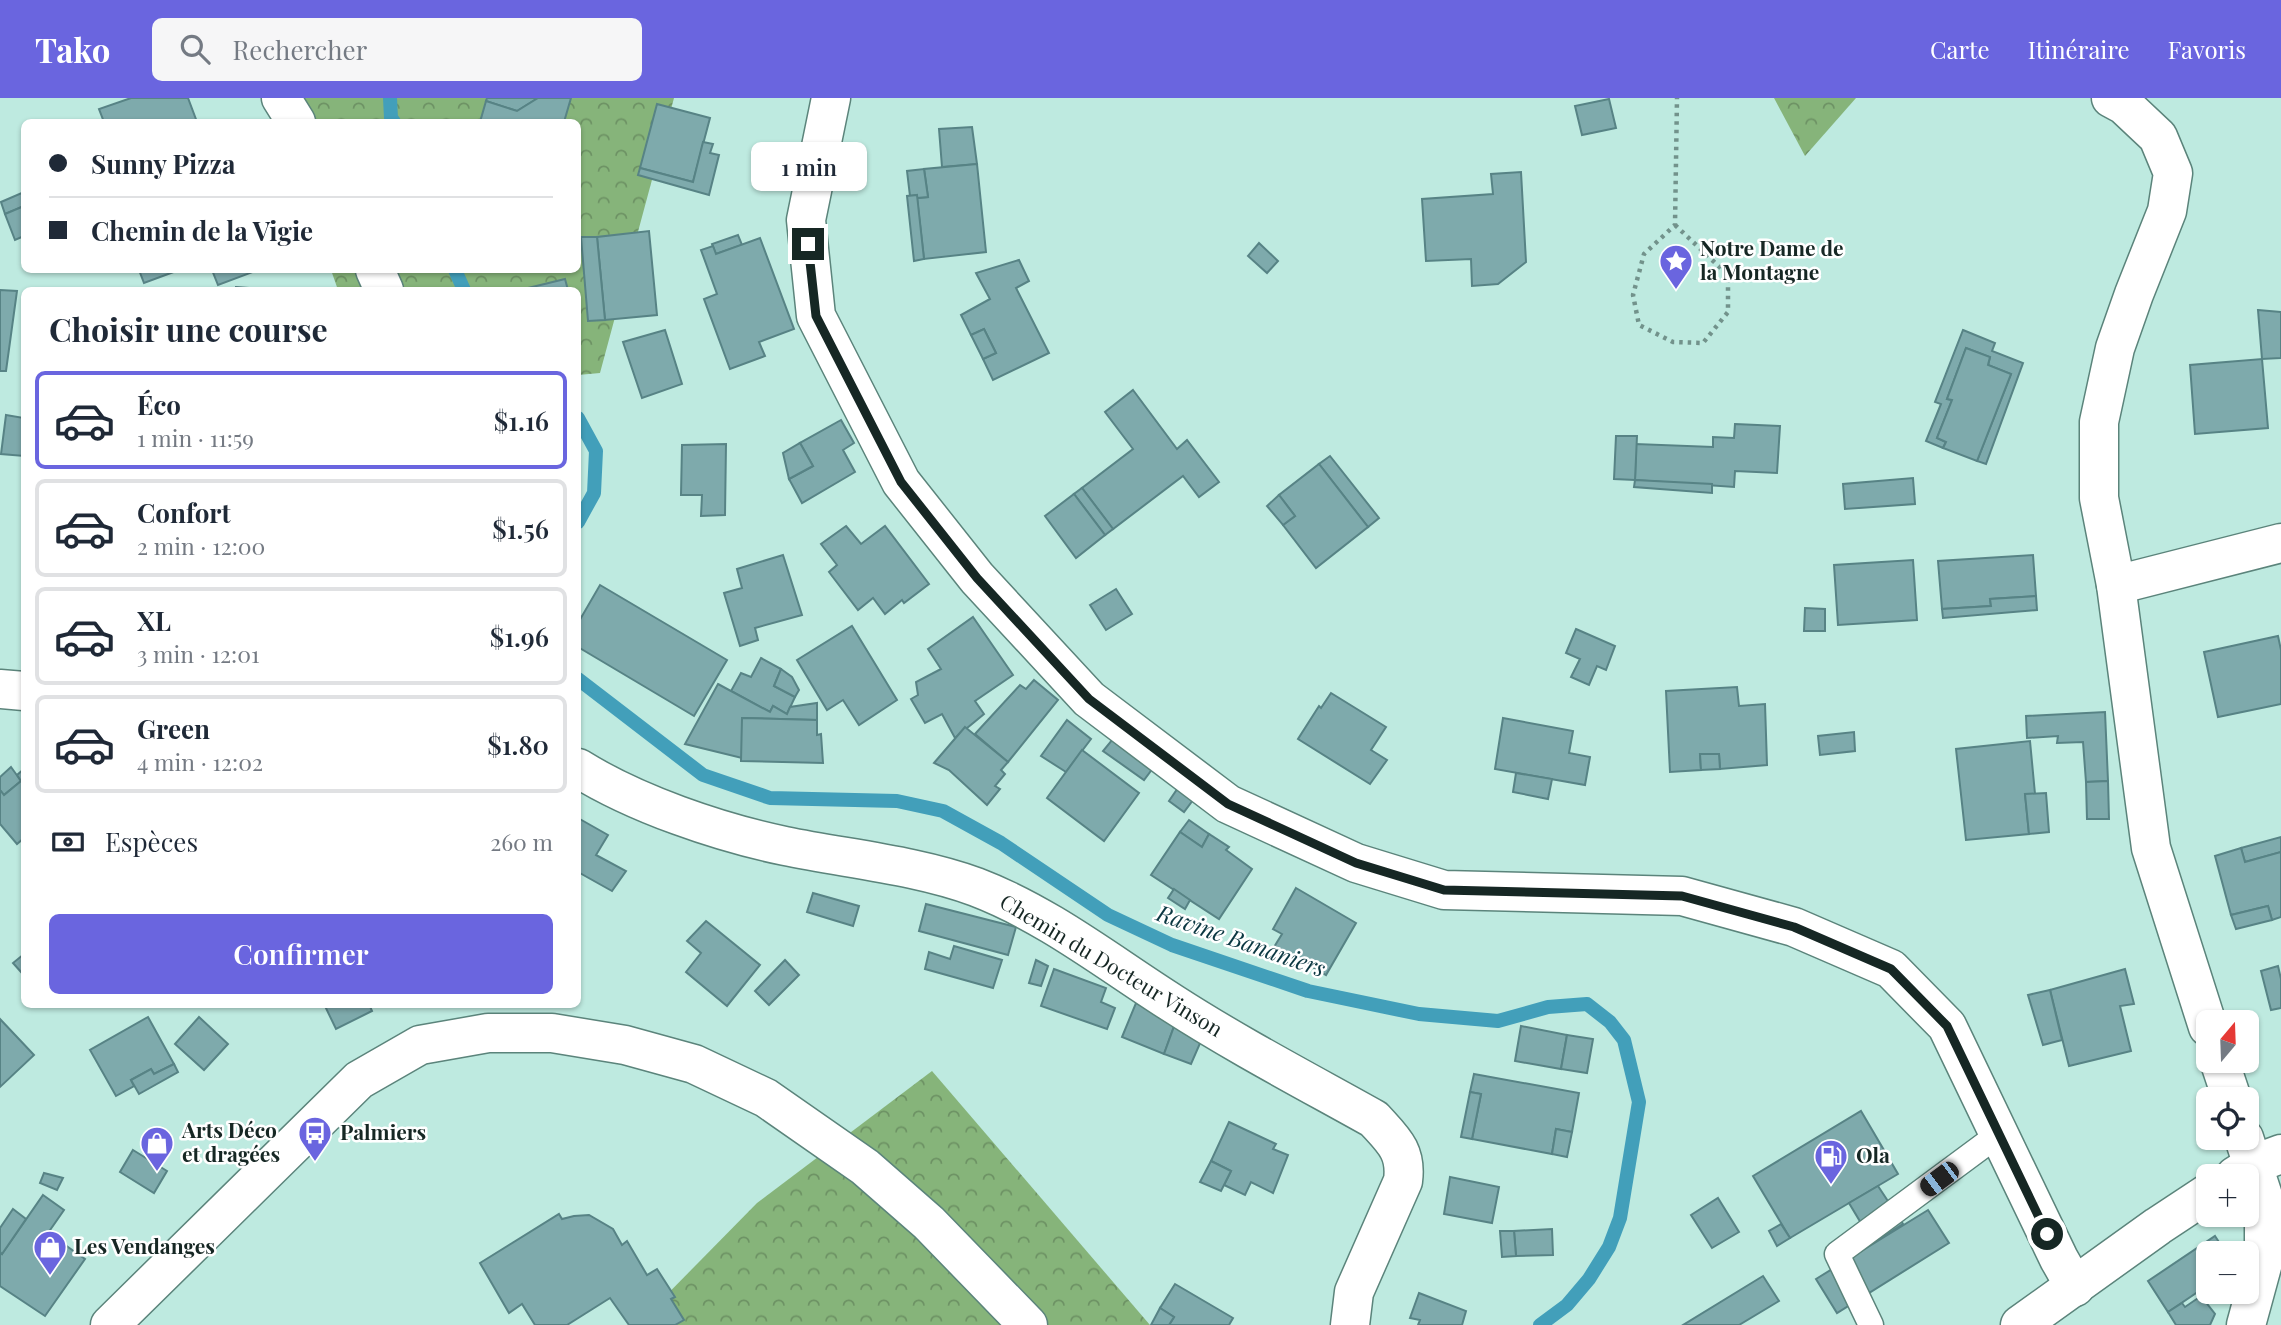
<!DOCTYPE html>
<html lang="fr">
<meta charset="utf-8">
<style>
:root{--surface:#fff;--page:#f6f6f7;--text:#1f2937;--muted:#747a83;--line:#e0e1e3;--accent:#6a65df}
body{margin:0;font-family:"Playfair Display",serif;background:var(--page);color:var(--text);height:100vh;display:flex;flex-direction:column;font-size:26px;white-space:nowrap}
*{box-sizing:border-box;margin:0}
p{font-size:23px;color:var(--muted)}
.icon{flex:none;width:38px;height:38px;fill:none;stroke:currentColor;stroke-width:2;stroke-linecap:round;stroke-linejoin:round}
.map{position:relative;flex:1;overflow:hidden}
.sheet{position:absolute;left:21px;top:189px;width:560px;height:721px;display:flex;flex-direction:column;background:var(--surface);border-radius:10px;box-shadow:0 2px 5px #0004}
.sheet>*{flex:none}
.hud{position:absolute;left:21px;top:21px;width:560px;height:154px;border-radius:10px;box-shadow:0 2px 5px #0004;display:grid;align-content:center;height:154px;padding:0 28px;background:var(--surface)}
.needle{width:46px;rotate:19deg}
.fabs{position:absolute;left:2196px;top:912px;display:grid;gap:14px}
.fabs a{display:grid;place-items:center;width:63px;height:63px;border-radius:10px;background:var(--surface);box-shadow:0 2px 5px #0004;font-size:35px}
.end{position:absolute;width:32px;height:32px;margin:-16px;border:9px solid #162724;background:#fff;box-shadow:0 0 0 4px #fff}
.from{border-radius:50%}
.bubble{position:absolute;height:49px;border-radius:10px;background:var(--surface);box-shadow:0 2px 5px #0004;font-size:23px;font-weight:600;line-height:49px;text-align:center}
.car{position:absolute;width:21px;height:42px;margin:-21px -10px;border-radius:9px;box-shadow:0 0 5px 2px #0007;background:linear-gradient(#222 24%,#8ab4d8 0 40%,#222 0 76%,#8ab4d8 0 86%,#222 0)}
.hud b{display:flex;align-items:center;gap:24px;height:66px;font-size:26px}
.hud b+b{border-top:2px solid var(--line)}
.hud i{width:18px;height:18px;background:var(--text)}
ul{padding:0;list-style:none}
li{display:flex;align-items:center;gap:21px;height:98px;margin:0 14px 10px;padding:0 14px;border:4px solid var(--line);border-radius:10px}
li div{flex:1}
li b{display:block;font-size:26px}
li em{font-style:normal;font-weight:600}
li.current{border-color:var(--accent)}
li>.icon{width:63px;height:63px;stroke-width:1.5}
h2{padding:0 28px;font-size:32px;line-height:84px}
.pay{display:flex;align-items:center;gap:18px;height:77px;padding:0 28px;font-size:26px}
.pay p{margin-inline-start:auto}
.cta{display:flex;gap:14px;margin-top:auto;padding:14px 28px}
.cta a{flex:1;height:80px;border-radius:10px;background:var(--accent);color:#fff;font-size:28px;font-weight:600;line-height:80px;text-align:center}
header{display:flex;align-items:center;gap:42px;box-sizing:border-box;height:98px;padding:0 35px;background:var(--accent);color:#fff}
header strong{font-size:33px}
nav{display:flex;gap:38px;margin-inline-start:auto;font-size:24px}
.search{width:490px;height:63px;background:var(--page);display:flex;align-items:center;gap:18px;box-sizing:border-box;padding:0 24px;border-radius:10px;color:var(--muted);font-size:26px}
.map>svg:first-child{display:block}
</style>
<header>
<strong>Tako</strong>
<div class="search"><svg class="icon" aria-label="search" viewBox="0 0 24 24"><circle cx="10" cy="10" r="6"/><path d="M15 15l6 6"/></svg>Rechercher</div>
<nav><a>Carte</a><a>Itinéraire</a><a>Favoris</a></nav>
</header>
<div class="map">
<svg width="2281" height="1227" viewBox="0 0 2281 1227">
<defs>
<pattern id="forest-crowns" width="20" height="18" patternUnits="userSpaceOnUse" patternTransform="scale(1.75)"><rect width="20" height="18" fill="#86b47a"/><path d="M2 6a3 3 0 1 1 6 0M12 15a3 3 0 1 1 6 0" fill="none" stroke="#6d9264"/></pattern>
</defs>
<rect width="100%" height="100%" fill="#beeae0"/>
<g fill="url(#forest-crowns)">
<polygon points="275,0 674,0 600,275 578,277 578,192 338,192 331,172 578,172 578,24 283,24"/>
<polygon points="1774,0 1856,0 1805,58"/>
<polygon points="932,973 1150,1227 637,1227 757,1105"/>
</g>
<g fill="none" stroke-linecap="round" stroke-linejoin="round">
<g stroke="#429fba" stroke-width="14">
<polyline points="390,0 391,20 394,24"/>
<polyline points="455,172 464,192"/>
<polyline points="578,320 596,353 594,395 578,424"/>
<polyline points="578,581 703,677 770,700 897,703 943,713 1001,745 1108,817 1172,847 1308,893 1419,916 1498,923 1548,909 1587,906 1610,924 1624,942 1639,1004 1620,1120 1609,1149 1589,1181 1567,1207 1540,1227"/>
</g>
</g>
<g fill="#7eaaac" stroke="#578385" stroke-width="2">
<polygon points="131,0 188,0 197,24 104,24 99,11"/>
<polygon points="487,0 538,0 517,13 486,3"/>
<polygon points="538,0 571,0 564,24 480,24 486,3 517,13"/>
<polygon points="1609,1 1616,30 1582,37 1575,8"/>
<polygon points="657,6 710,20 693,84 640,70"/>
<polygon points="972,29 977,66 942,69 939,31"/>
<polygon points="703,44 713,46 710,55 719,57 709,97 638,77 640,70 693,84"/>
<polygon points="977,66 986,154 924,161 917,100 928,99 924,71"/>
<polygon points="924,71 928,99 917,100 917,97 910,98 907,73"/>
<polygon points="1521,74 1526,164 1498,186 1472,188 1471,161 1426,163 1422,101 1493,96 1491,76"/>
<polygon points="24,94 24,108 5,116 1,104"/>
<polygon points="917,97 924,161 914,163 907,98"/>
<polygon points="24,108 24,138 15,142 5,116"/>
<polygon points="649,133 657,217 605,222 597,139"/>
<polygon points="738,137 742,147 716,156 712,146"/>
<polygon points="581,139 597,139 605,222 588,223"/>
<polygon points="760,140 794,231 759,244 765,258 730,271 704,201 717,196 701,152 713,148 716,156"/>
<polygon points="1259,145 1278,163 1267,175 1248,158"/>
<polygon points="1019,162 1029,183 1016,190 1049,255 993,282 983,261 996,255 984,231 971,237 961,217 990,201 976,175"/>
<polygon points="139,172 179,172 144,185"/>
<polygon points="212,172 258,172 218,187"/>
<polygon points="565,181 568,192 524,191"/>
<polygon points="236,189 277,192 236,192"/>
<polygon points="0,192 17,193 6,273 0,273"/>
<polygon points="2258,212 2281,214 2281,260 2262,261"/>
<polygon points="984,231 996,255 983,261 971,237"/>
<polygon points="665,232 682,286 642,300 623,244"/>
<polygon points="1963,232 1995,245 1992,253 2023,265 1986,366 1977,363 2011,276 1988,267 1990,259 1966,250 1947,301 1952,302 1937,340 1946,344 1943,350 1926,343 1941,306 1935,304"/>
<polygon points="1966,250 1990,259 1988,267 2011,276 1977,363 1943,350 1946,344 1937,340 1952,302 1947,301"/>
<polygon points="2262,261 2268,330 2195,336 2190,267"/>
<polygon points="1133,292 1177,351 1187,342 1219,384 1199,399 1183,378 1113,431 1082,390 1133,351 1105,314"/>
<polygon points="6,317 24,320 24,358 1,356"/>
<polygon points="841,322 854,345 843,352 855,374 802,405 789,381 813,368 800,345"/>
<polygon points="1735,326 1780,328 1777,375 1735,373 1734,389 1635,382 1636,346 1713,349 1713,339 1734,340"/>
<polygon points="1616,338 1637,338 1635,382 1614,381"/>
<polygon points="800,345 813,368 789,381 783,355"/>
<polygon points="726,346 725,417 701,418 702,397 681,397 682,347"/>
<polygon points="1330,358 1379,420 1368,429 1319,366"/>
<polygon points="1319,366 1368,429 1316,470 1283,427 1295,418 1279,397"/>
<polygon points="1913,380 1915,406 1845,411 1843,386"/>
<polygon points="1635,382 1712,386 1712,395 1634,389"/>
<polygon points="1082,390 1113,431 1105,437 1074,396"/>
<polygon points="1074,396 1105,437 1076,460 1045,418"/>
<polygon points="1279,397 1295,418 1283,427 1267,408"/>
<polygon points="846,428 861,446 885,428 929,486 904,505 902,502 885,516 873,500 858,512 829,474 837,467 821,446"/>
<polygon points="783,457 802,517 755,530 758,542 740,548 724,495 742,490 737,471"/>
<polygon points="2033,457 2036,498 1990,501 1991,508 1942,511 1938,463"/>
<polygon points="1913,462 1917,522 1838,527 1834,467"/>
<polygon points="600,487 727,562 694,618 578,549 578,525"/>
<polygon points="1116,491 1132,516 1106,532 1090,507"/>
<polygon points="2036,498 2037,512 1943,520 1942,511 1991,508 1990,501"/>
<polygon points="1805,510 1825,511 1825,533 1804,533"/>
<polygon points="973,519 1013,577 975,603 984,616 955,640 942,616 925,625 911,601 918,597 916,584 941,571 928,551"/>
<polygon points="852,528 897,602 859,627 843,602 827,612 797,562"/>
<polygon points="1576,531 1615,548 1606,572 1597,568 1589,587 1571,579 1580,561 1566,555"/>
<polygon points="2278,538 2281,552 2281,606 2218,619 2204,554"/>
<polygon points="761,560 781,571 774,588 795,599 787,616 773,608 770,614 731,593 741,575 751,579"/>
<polygon points="781,571 792,579 799,592 795,599 774,588"/>
<polygon points="1034,582 1058,602 1008,664 975,636 1020,587 1026,591"/>
<polygon points="718,586 770,614 773,608 787,616 790,609 817,605 817,622 742,620 742,660 685,646"/>
<polygon points="1737,589 1739,608 1765,606 1767,667 1720,671 1719,656 1700,656 1701,672 1670,674 1666,593"/>
<polygon points="1331,595 1386,629 1371,652 1387,662 1370,686 1298,641 1319,608 1321,610"/>
<polygon points="2105,614 2108,683 2086,684 2083,644 2057,645 2058,638 2027,640 2026,618"/>
<polygon points="742,620 817,622 817,637 821,636 823,665 741,663"/>
<polygon points="1503,620 1573,633 1569,655 1590,659 1585,687 1495,671"/>
<polygon points="1067,622 1091,641 1066,674 1041,658"/>
<polygon points="965,629 1008,664 1001,672 1005,676 995,688 1000,691 987,707 949,672 934,665"/>
<polygon points="1854,634 1855,653 1820,657 1818,638"/>
<polygon points="1112,642 1153,670 1144,682 1103,653"/>
<polygon points="2030,643 2035,696 2025,696 2029,736 1966,742 1956,651"/>
<polygon points="1082,652 1139,695 1104,743 1047,700"/>
<polygon points="1700,656 1719,656 1720,671 1701,672"/>
<polygon points="11,669 21,683 4,697 0,692 0,679"/>
<polygon points="24,671 24,740 17,746 0,726 0,692 4,697 21,683 17,677"/>
<polygon points="1516,675 1552,681 1548,701 1513,694"/>
<polygon points="2108,683 2109,721 2087,721 2086,684"/>
<polygon points="1180,687 1196,698 1184,714 1169,703"/>
<polygon points="2046,695 2049,734 2029,736 2025,696"/>
<polygon points="578,720 608,737 596,757 626,773 612,793 578,774"/>
<polygon points="1189,722 1209,736 1202,749 1180,734"/>
<polygon points="1180,734 1202,749 1209,736 1229,749 1226,752 1252,771 1219,821 1151,777"/>
<polygon points="2281,739 2281,754 2245,764 2241,750"/>
<polygon points="2241,750 2245,764 2281,754 2281,819 2272,822 2268,808 2231,817 2215,758"/>
<polygon points="1296,790 1356,825 1326,877 1299,861 1295,867 1271,854 1282,836 1273,831"/>
<polygon points="1174,791 1190,802 1185,811 1168,800"/>
<polygon points="813,795 859,808 853,828 807,814"/>
<polygon points="926,806 1016,829 1008,857 919,833"/>
<polygon points="2268,808 2272,822 2236,831 2231,817"/>
<polygon points="706,823 760,867 727,908 686,874 701,855 687,843"/>
<polygon points="954,848 1002,862 993,890 925,871 929,854 950,861"/>
<polygon points="24,856 24,871 21,874 13,865"/>
<polygon points="785,862 799,877 769,907 755,893"/>
<polygon points="1036,862 1048,868 1041,888 1029,885"/>
<polygon points="2278,868 2281,881 2281,910 2271,912 2261,873"/>
<polygon points="1054,871 1106,890 1101,904 1115,910 1107,931 1041,908"/>
<polygon points="2125,871 2134,906 2120,908 2131,953 2069,968 2050,892"/>
<polygon points="2050,892 2062,942 2043,947 2028,897"/>
<polygon points="1136,905 1176,923 1164,956 1122,939"/>
<polygon points="324,906 369,906 372,913 336,931"/>
<polygon points="148,919 174,966 154,976 151,971 131,982 134,988 116,998 90,952"/>
<polygon points="199,919 228,946 204,972 175,946"/>
<polygon points="0,921 34,957 0,989"/>
<polygon points="1176,923 1201,943 1191,966 1164,956"/>
<polygon points="1521,928 1567,937 1561,971 1515,963"/>
<polygon points="1567,937 1593,941 1587,975 1561,971"/>
<polygon points="174,966 178,974 139,996 131,982 151,971 154,976"/>
<polygon points="1474,976 1579,995 1572,1034 1556,1031 1552,1056 1472,1041 1481,996 1470,994"/>
<polygon points="1470,994 1481,996 1472,1041 1461,1039"/>
<polygon points="1861,1013 1898,1076 1790,1140 1753,1078"/>
<polygon points="1229,1024 1276,1046 1273,1051 1288,1057 1273,1095 1251,1084 1245,1097 1224,1087 1231,1073 1211,1063"/>
<polygon points="1556,1031 1572,1034 1567,1059 1552,1056"/>
<polygon points="133,1052 167,1073 154,1095 120,1074"/>
<polygon points="1211,1063 1231,1073 1221,1093 1200,1084"/>
<polygon points="44,1075 63,1080 57,1092 40,1085"/>
<polygon points="1450,1079 1499,1089 1492,1125 1444,1116"/>
<polygon points="1878,1088 1903,1126 1873,1145 1849,1105"/>
<polygon points="43,1097 64,1112 48,1135 85,1161 45,1218 0,1188 0,1154 2,1156"/>
<polygon points="1718,1100 1739,1134 1712,1150 1691,1117"/>
<polygon points="13,1111 26,1121 2,1156 0,1154 0,1130"/>
<polygon points="1928,1112 1949,1145 1837,1215 1816,1181"/>
<polygon points="559,1116 562,1121 574,1118 589,1117 613,1131 622,1147 627,1143 647,1177 657,1171 675,1199 671,1201 684,1222 675,1227 629,1227 610,1200 567,1227 535,1227 522,1206 509,1215 480,1165"/>
<polygon points="1781,1126 1790,1140 1777,1148 1769,1133"/>
<polygon points="1552,1131 1553,1157 1516,1158 1514,1133"/>
<polygon points="1500,1133 1514,1133 1516,1158 1502,1159"/>
<polygon points="2215,1138 2226,1155 2208,1155 2208,1187 2168,1214 2148,1183"/>
<polygon points="1763,1178 1779,1203 1739,1227 1683,1227"/>
<polygon points="1175,1186 1233,1220 1229,1227 1169,1227 1174,1219 1160,1210"/>
<polygon points="1419,1195 1466,1213 1462,1227 1418,1227 1420,1222 1410,1220"/>
<polygon points="2201,1198 2215,1216 2210,1227 2176,1227 2168,1214 2182,1205 2185,1209"/>
<polygon points="1160,1210 1174,1219 1169,1227 1151,1227"/>
</g>
<g fill="none" stroke-linecap="round" stroke-linejoin="round">
<defs>
<polyline id="lane" points="1871,1227 1837,1156 1999,1036"/>
<g id="street">
<polyline points="281,0 296,24"/>
<polyline points="831,0 806,122 816,218 901,384 977,480 1089,601 1228,706 1356,765 1444,792 1682,798 1794,829 1891,871 1947,928 2059,1161 2075,1189"/>
<polyline points="2111,0 2124,7 2158,39 2173,75 2167,113 2134,196 2115,250 2099,324 2099,400 2116,487 2151,750 2208,929"/>
<polyline points="375,172 384,192"/>
<polyline points="2116,487 2281,445"/>
<polyline points="0,591 24,593"/>
<path d="M578,670c58,36 140,64 207,78 63,13 131,19 191,41 71,27 133,76 196,116 65,42 134,78 202,116 19,21 33,32 29,62l-49,111 -4,33"/>
<polyline points="2219,962 2232,1001"/>
<polyline points="2244,1040 2264,1101 2264,1161 2246,1227"/>
</g>
<g id="secondary">
<polyline points="2235,1078 2254,1066 2281,1056"/>
<polyline points="110,1227 359,982 420,947 488,935 552,935 625,947 694,966 766,1000 865,1069 929,1125 1028,1227"/>
<polyline points="2020,1227 2158,1128 2208,1095"/>
</g>
</defs>
<use href="#lane" stroke="#5b847b" stroke-width="27"/>
<use href="#street" stroke="#5b847b" stroke-width="41"/>
<use href="#secondary" stroke="#5b847b" stroke-width="41"/>
<polyline stroke="#72928b" stroke-width="4.5" stroke-dasharray="3.5 5" stroke-linecap="butt" points="1675,127 1728,177 1728,214 1703,245 1673,244 1639,227 1633,197 1644,156 1675,127 1677,0"/>
<use href="#lane" stroke="#fff" stroke-width="24"/>
<use href="#street" stroke="#fff" stroke-width="38"/>
<use href="#secondary" stroke="#fff" stroke-width="38"/>
</g>
<g fill="none" stroke-linecap="round" stroke-linejoin="round">
<polyline stroke="#162724" stroke-width="9" points="808,146 816,218 901,384 977,480 1089,601 1228,706 1356,765 1444,792 1682,798 1794,829 1891,871 1947,928 2047,1136"/>
</g>
<defs>
<symbol id="sight-pin" viewBox="-11 -11 22 30"><path d="M0 17L-7.5 6A9.5 9.5 0 1 1 7.5 6Z" fill="#6a65df" stroke="#fff"/><path d="M0-6L1.8-2.2L6-1.7L2.9 1.2L3.7 5.4L0 3.3L-3.7 5.4L-2.9 1.2L-6-1.7L-1.8-2.2Z" fill="#fff"/></symbol>
<symbol id="bus-pin" viewBox="-11 -11 22 30"><path d="M0 17L-7.5 6A9.5 9.5 0 1 1 7.5 6Z" fill="#6a65df" stroke="#fff"/><path d="M-5-6H5V4H4V6H2V4H-2V6H-4V4H-5ZM-3.5-4V0h7V-4ZM-3.5 1.2v1.5H-2V1.2ZM2 1.2v1.5H3.5V1.2Z" fill="#fff"/></symbol>
<symbol id="shop-pin" viewBox="-11 -11 22 30"><path d="M0 17L-7.5 6A9.5 9.5 0 1 1 7.5 6Z" fill="#6a65df" stroke="#fff"/><path d="M-5-2.5h2.3a2.7 3.5 0 0 1 5.4 0H5L5.5 6h-11ZM-1.5-2.5h3a1.5 2.3 0 0 0-3 0Z" fill="#fff"/></symbol>
<symbol id="fuel-pin" viewBox="-11 -11 22 30"><path d="M0 17L-7.5 6A9.5 9.5 0 1 1 7.5 6Z" fill="#6a65df" stroke="#fff"/><path d="M-5.5-6h7V0h2V4h1.3V-2.5L3-4.5l.8-.8L6-3V5H2.5V1h-1V6h-7ZM-4.2-4.7v3.2H.2V-4.7Z" fill="#fff"/></symbol>
</defs>
<g fill-rule="evenodd">
<use href="#sight-pin" x="1657" y="144" width="38" height="52"/>
<use href="#bus-pin" x="296" y="1016" width="38" height="52"/>
<use href="#shop-pin" x="138" y="1026" width="38" height="52"/>
<use href="#fuel-pin" x="1812" y="1039" width="38" height="52"/>
<use href="#shop-pin" x="31" y="1130" width="38" height="52"/>
</g>
<g text-anchor="middle" stroke-width="5" stroke-linejoin="round" paint-order="stroke">
<g font-size="21" font-weight="bold" fill="#162724" stroke="#fff" text-anchor="start">
<text x="1700" y="158">Notre Dame de<tspan x="1700" dy="24">la Montagne</tspan></text>
<text x="182" y="1040">Arts Déco<tspan x="182" dy="24">et dragées</tspan></text>
<text x="340" y="1042">Palmiers</text>
<text x="1856" y="1065">Ola</text>
<text x="74" y="1156">Les Vendanges</text>
</g>
<g font-size="21" fill="#162724" stroke="#fff">
<text transform="translate(1111 868) rotate(31)" y="7">Chemin du Docteur Vinson</text>
</g>
<g font-size="23" font-style="italic" fill="#0b3742" stroke="#fff">
<text transform="translate(1241 843) rotate(19)" y="8">Ravine Bananiers</text>
</g>
</g>
</svg>
<div class="fabs">
<a><svg class="needle" viewBox="-14 -14 28 28"><path d="M0-13l5 13h-10z" fill="#e53935"/><path d="M0 13l5-13h-10z" fill="#747a83"/></svg></a>
<a><svg class="icon" aria-label="locate" viewBox="0 0 24 24"><circle cx="12" cy="12" r="6"/><path d="M12 2v4M12 18v4M2 12h4M18 12h4"/></svg></a>
<a>+</a>
<a>−</a>
</div>
<i class="end from" style="left:2047px;top:1136px"></i>
<i class="end" style="left:808px;top:146px"></i>
<div class="bubble" style="left:751px;top:44px;width:116px">1 min</div>
<i class="car" style="left:1939px;top:1081px;rotate:233deg"></i>
<div class="hud">
<b><i class="from"></i>Sunny Pizza</b>
<b><i></i>Chemin de la Vigie</b>
</div>
<section class="sheet">
<h2>Choisir une course</h2>
<ul>
<li class="current"><svg class="icon" aria-label="car" viewBox="0 0 24 24"><path d="M5 17H2v-5l4-1 3-4h7l3 4 3 1v5h-3M9 17h6M6 11h13"/><circle cx="7" cy="17" r="2"/><circle cx="17" cy="17" r="2"/></svg><div><b>Éco</b><p>1 min · 11:59</p></div><em>$1.16</em></li>
<li><svg class="icon" aria-label="car" viewBox="0 0 24 24"><path d="M5 17H2v-5l4-1 3-4h7l3 4 3 1v5h-3M9 17h6M6 11h13"/><circle cx="7" cy="17" r="2"/><circle cx="17" cy="17" r="2"/></svg><div><b>Confort</b><p>2 min · 12:00</p></div><em>$1.56</em></li>
<li><svg class="icon" aria-label="car" viewBox="0 0 24 24"><path d="M5 17H2v-5l4-1 3-4h7l3 4 3 1v5h-3M9 17h6M6 11h13"/><circle cx="7" cy="17" r="2"/><circle cx="17" cy="17" r="2"/></svg><div><b>XL</b><p>3 min · 12:01</p></div><em>$1.96</em></li>
<li><svg class="icon" aria-label="car" viewBox="0 0 24 24"><path d="M5 17H2v-5l4-1 3-4h7l3 4 3 1v5h-3M9 17h6M6 11h13"/><circle cx="7" cy="17" r="2"/><circle cx="17" cy="17" r="2"/></svg><div><b>Green</b><p>4 min · 12:02</p></div><em>$1.80</em></li>
</ul>
<div class="pay"><svg class="icon" aria-label="cash" viewBox="0 0 24 24"><path d="M3 7h18v10H3z"/><circle cx="12" cy="12" r="2"/></svg>Espèces<p>260 m</p></div>
<div class="cta"><a>Confirmer</a></div>
</section>
</div>
